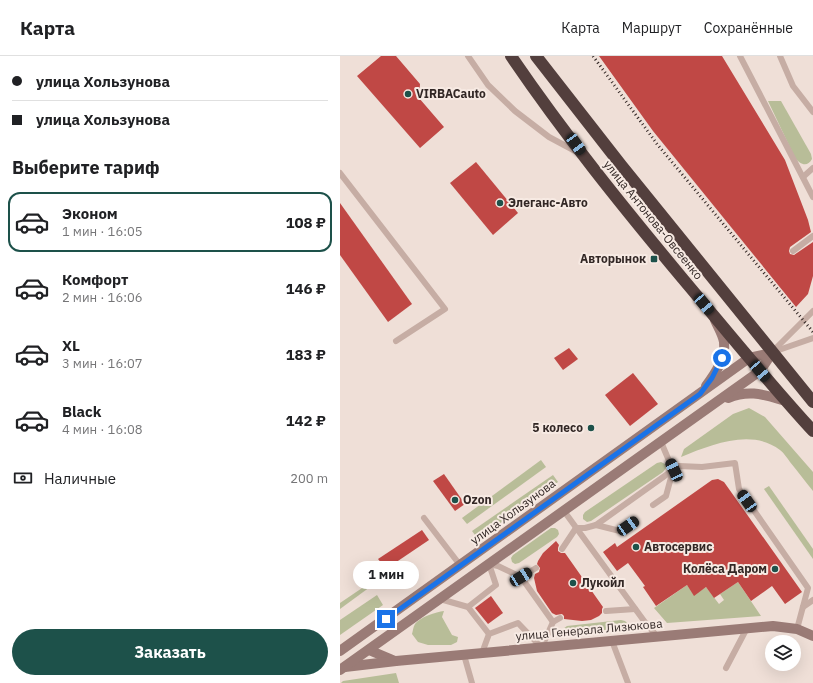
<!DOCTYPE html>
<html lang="ru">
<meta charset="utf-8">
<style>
:root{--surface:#fff;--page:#f6f6f6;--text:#202124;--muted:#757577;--line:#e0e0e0;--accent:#1d514a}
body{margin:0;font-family:"IBM Plex Sans",sans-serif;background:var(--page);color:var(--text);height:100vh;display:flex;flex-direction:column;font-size:15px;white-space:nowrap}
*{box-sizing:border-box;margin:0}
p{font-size:13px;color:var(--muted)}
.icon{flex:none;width:22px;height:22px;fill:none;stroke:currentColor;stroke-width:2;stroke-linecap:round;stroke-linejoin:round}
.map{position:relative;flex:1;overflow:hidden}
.details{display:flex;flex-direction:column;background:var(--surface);width:340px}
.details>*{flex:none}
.top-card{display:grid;align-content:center;height:88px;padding:0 12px;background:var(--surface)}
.tools{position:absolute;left:425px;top:579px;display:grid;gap:8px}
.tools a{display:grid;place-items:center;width:36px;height:36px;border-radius:50%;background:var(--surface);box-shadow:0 4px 16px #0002;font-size:20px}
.end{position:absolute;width:18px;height:18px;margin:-9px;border:5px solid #1a73e8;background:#fff;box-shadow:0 0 0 2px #fff}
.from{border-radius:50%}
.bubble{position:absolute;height:28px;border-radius:14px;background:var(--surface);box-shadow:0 4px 16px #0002;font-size:13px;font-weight:700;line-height:28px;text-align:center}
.car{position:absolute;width:12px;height:24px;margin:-12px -6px;border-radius:5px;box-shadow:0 0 3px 1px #0007;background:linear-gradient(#222 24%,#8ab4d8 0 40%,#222 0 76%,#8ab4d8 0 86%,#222 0)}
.top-card b{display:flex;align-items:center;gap:14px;height:38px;font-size:15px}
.top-card b+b{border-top:1px solid var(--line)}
.top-card i{width:10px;height:10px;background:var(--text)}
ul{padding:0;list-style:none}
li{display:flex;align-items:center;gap:12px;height:60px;margin:0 8px 6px;padding:0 4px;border:2px solid transparent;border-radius:12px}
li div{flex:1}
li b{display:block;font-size:15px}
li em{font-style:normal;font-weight:700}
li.on{border-color:var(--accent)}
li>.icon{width:36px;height:36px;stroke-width:1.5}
h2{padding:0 12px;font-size:18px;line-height:48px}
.pay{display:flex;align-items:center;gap:10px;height:44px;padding:0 12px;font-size:15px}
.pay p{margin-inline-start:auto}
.cta{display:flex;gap:8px;margin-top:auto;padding:8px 12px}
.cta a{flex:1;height:46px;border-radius:24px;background:var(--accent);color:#fff;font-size:16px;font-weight:700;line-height:46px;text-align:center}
header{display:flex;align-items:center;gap:24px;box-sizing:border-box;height:56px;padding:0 20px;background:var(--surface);border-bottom:1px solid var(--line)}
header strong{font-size:19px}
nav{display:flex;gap:22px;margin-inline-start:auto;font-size:14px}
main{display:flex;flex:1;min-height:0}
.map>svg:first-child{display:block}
</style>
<header>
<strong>Карта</strong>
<nav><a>Карта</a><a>Маршрут</a><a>Сохранённые</a></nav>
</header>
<main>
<section class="details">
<div class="top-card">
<b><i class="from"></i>улица Хользунова</b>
<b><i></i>улица Хользунова</b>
</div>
<h2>Выберите тариф</h2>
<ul>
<li class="on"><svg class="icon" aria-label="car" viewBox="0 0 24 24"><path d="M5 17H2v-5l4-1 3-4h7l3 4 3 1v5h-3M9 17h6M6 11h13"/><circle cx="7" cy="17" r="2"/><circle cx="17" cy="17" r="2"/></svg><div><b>Эконом</b><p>1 мин · 16:05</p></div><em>108 ₽</em></li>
<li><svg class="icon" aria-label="car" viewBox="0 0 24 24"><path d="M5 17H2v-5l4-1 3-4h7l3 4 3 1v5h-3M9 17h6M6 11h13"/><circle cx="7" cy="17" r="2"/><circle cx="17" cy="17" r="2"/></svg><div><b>Комфорт</b><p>2 мин · 16:06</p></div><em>146 ₽</em></li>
<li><svg class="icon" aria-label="car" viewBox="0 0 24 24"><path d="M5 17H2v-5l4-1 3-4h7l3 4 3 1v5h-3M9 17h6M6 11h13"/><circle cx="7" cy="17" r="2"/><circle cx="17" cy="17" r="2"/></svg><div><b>XL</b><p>3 мин · 16:07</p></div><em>183 ₽</em></li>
<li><svg class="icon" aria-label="car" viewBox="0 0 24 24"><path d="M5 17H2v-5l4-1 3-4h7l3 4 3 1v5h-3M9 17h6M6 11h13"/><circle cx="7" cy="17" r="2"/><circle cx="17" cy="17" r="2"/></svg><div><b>Black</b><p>4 мин · 16:08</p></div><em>142 ₽</em></li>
</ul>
<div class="pay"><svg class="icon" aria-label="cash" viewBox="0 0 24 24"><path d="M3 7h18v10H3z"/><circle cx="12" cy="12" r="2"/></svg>Наличные<p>200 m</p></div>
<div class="cta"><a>Заказать</a></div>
</section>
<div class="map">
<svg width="473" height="627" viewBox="0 0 473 627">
<rect width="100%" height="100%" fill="#efdfd7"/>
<g fill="#b8bd98">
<path d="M428,45h13l30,53 1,5c-5,9 -12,5 -17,-1z"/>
<path d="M409,352l16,9 48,55v19c-8,-10 -15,-19 -23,-29 -3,-4 -6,-9 -10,-12 -29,-22 -69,-5 -99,7l3,-8 49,-35z"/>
<polygon points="201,404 206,411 127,468 122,462"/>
<polygon points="321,406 325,408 326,412 323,416 251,465 247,466 243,463 243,459 245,456 317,407"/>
<polygon points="213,419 218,426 138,483 132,475"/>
<polygon points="429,430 473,493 473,503 424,433"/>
<polygon points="211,472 215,472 218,474 219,478 217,481 179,507 175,508 172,506 171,502 173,499"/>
<polygon points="398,526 421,560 327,567 314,552 347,529 354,539 366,531 379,548 384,544 380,538"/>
<polygon points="28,528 30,531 0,553 0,547"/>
<polygon points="37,539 43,549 0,579 0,564"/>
<path d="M104,555l-2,6 10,18 6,2 -1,5 -6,3h-23l-10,-3 -6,-8c1,-3 1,-7 3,-10 5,-7 21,-12 29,-13z"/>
<polygon points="281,564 285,565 287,567 286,570 282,572 225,579 222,575 223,573 227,570"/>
<polygon points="56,617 59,627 1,627 3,625"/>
</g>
<g fill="#c04845">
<polygon points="41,0 56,0 80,28 79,42 104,71 80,92 17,20"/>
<polygon points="259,0 382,0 445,104 468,164 471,176 450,191 449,195 450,198 454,199 473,186 473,220 468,238 456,251 313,75"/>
<polygon points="136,106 178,157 153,179 110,127"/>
<polygon points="0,147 72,248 48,266 0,199"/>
<polygon points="229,292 238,303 223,314 214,302"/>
<polygon points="293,317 318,348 290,370 265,339"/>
<polygon points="104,418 125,448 115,455 93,425"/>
<polygon points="378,423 384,426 462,536 445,548 432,530 411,545 398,526 374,542 366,531 354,540 347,529 316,550 303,531 305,530 288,507 277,515 263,496 275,487 277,491 372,424"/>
<polygon points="82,474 89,484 46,513 38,503"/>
<polygon points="216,485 219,489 218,492 218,495 221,497 225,497 263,551 262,553 262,557 259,560 251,564 242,565 224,563 224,560 222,558 216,559 212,557 197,535 194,522 195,518 199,516 200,512 197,508 198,505 203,497"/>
<polygon points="151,540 163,557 148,568 135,552"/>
</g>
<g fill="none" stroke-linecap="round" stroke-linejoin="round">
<g stroke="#c6ada4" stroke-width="6">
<polyline points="128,0 148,29 175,55 209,81 237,96"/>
<polyline points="400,0 473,141"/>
<polyline points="440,0 453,30 473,56"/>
<polyline points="0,117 105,253 56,285"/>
<polyline points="463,121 473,112"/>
<polyline points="453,195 473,180"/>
<polyline points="432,296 473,255"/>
<polyline points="433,296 473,282"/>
<polyline points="313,449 326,440 333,414 339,410 362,411 395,407 399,433 468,532 457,573"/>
<polyline points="224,455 307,569 317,580"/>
<polyline points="84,462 120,509"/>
<polyline points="256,469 280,475 295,465"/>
<polyline points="222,493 236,472 245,472 256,469 333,414 321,386"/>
<polyline points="181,521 196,512"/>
<polyline points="100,543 128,551 149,578"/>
<polyline points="128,551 156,529 149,508 158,510 181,521 213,566"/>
<polyline points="463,551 473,544"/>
<polyline points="266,555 295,553"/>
<polyline points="272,585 288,627"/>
<polyline points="142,597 149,578 178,567 201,591 206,582 213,566 220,562"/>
<polyline points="124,599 132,627"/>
<polyline points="386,612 407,572"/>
</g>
<g stroke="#9a7b76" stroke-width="10">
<path d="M366,330c9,-12 20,-28 18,-44 -1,-7 -6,-15 -9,-22"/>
<path d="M388,342c22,-9 36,-3 58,3"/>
<polyline points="29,594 55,605"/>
<polyline points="0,595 409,302 432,297"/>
<polyline points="5,611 56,605 433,570 457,573 473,580"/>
<polyline points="0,614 420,315 432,297"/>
</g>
<g stroke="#533f3d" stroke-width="12">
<path d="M171,0c53,78 112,151 172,223 43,51 85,103 130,152"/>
<polyline points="196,0 281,109 473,346"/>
</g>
<polyline stroke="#322725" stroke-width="3" stroke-dasharray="1 3" stroke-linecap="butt" points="253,0 317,88 473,276"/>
</g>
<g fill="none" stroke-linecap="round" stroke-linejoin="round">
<polyline stroke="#1a73e8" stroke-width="5" points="46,563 360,338 372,322 382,302"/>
</g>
<g fill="#1d514a" stroke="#f7eae3" stroke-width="1.5">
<circle cx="68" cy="38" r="4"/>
<circle cx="160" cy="147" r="4"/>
<rect x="310" y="199" width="8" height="8" rx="2"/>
<circle cx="251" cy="372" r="4"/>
<circle cx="115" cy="444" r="4"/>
<circle cx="296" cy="491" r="4"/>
<circle cx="435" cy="513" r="4"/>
<circle cx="233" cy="527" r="4"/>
</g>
<g text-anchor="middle" stroke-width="4" stroke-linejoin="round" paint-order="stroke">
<g font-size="12" font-weight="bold" fill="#322725" stroke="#f7eae3" text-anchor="start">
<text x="76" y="42">VIRBACauto</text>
<text x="168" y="151">Элеганс-Авто</text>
<text x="306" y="207" text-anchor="end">Авторынок</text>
<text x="243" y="376" text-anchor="end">5 колесо</text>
<text x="123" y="448">Ozon</text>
<text x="304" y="495">Автосервис</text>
<text x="427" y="517" text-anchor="end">Колёса Даром</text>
<text x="241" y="531">Лукойл</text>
</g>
<g font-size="12" fill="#322725" stroke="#f7eae3">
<text transform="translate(313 164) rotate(51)" y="4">улица Антонова-Овсеенко</text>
<text transform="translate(173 456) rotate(-36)" y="4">улица Хользунова</text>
<text transform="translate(249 574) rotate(-5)" y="4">улица Генерала Лизюкова</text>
</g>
</g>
</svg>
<div class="tools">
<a><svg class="icon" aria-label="layers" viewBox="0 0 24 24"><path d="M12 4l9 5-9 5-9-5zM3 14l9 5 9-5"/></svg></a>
</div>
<i class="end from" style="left:382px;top:302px"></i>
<i class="end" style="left:46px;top:563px"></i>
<div class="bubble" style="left:13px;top:505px;width:66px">1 мин</div>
<i class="car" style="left:236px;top:88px;rotate:144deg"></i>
<i class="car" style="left:364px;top:248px;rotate:140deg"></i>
<i class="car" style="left:420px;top:315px;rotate:140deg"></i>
<i class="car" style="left:334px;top:414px;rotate:335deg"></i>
<i class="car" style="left:407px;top:445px;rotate:325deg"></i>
<i class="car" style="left:288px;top:470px;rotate:55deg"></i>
<i class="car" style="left:181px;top:521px;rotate:58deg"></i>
</div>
</main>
